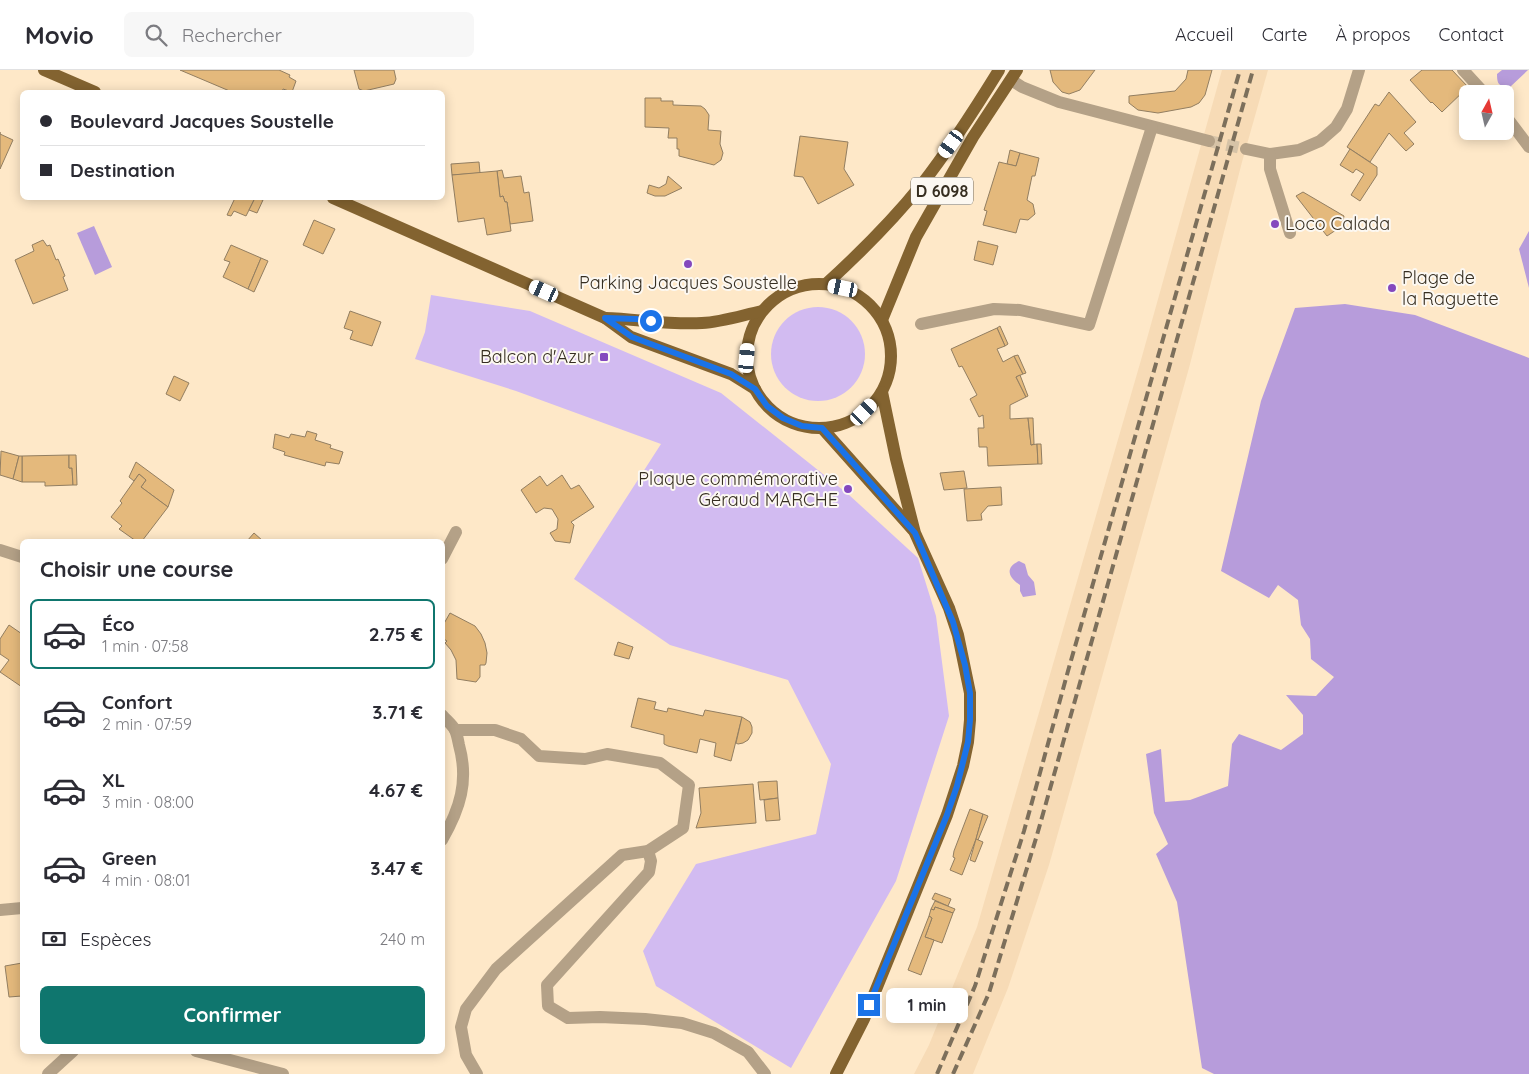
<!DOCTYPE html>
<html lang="fr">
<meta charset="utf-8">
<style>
:root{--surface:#fff;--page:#f7f7f7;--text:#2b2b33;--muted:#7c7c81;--line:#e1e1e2;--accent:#0f766e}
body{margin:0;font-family:Quicksand,sans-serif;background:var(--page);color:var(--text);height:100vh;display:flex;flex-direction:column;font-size:19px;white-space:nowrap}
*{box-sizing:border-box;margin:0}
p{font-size:16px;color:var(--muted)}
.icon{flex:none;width:28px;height:28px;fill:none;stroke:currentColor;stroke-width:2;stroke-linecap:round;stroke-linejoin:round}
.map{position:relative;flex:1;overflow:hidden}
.drawer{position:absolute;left:20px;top:469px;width:425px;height:515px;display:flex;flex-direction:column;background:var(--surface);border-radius:8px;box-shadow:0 2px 12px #0003}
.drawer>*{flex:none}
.guide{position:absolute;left:20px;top:20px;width:425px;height:110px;border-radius:8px;box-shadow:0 2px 12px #0003;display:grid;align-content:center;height:110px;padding:0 20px;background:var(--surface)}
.needle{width:32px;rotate:8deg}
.buttons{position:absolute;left:1459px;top:15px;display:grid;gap:10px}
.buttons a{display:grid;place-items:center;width:55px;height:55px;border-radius:8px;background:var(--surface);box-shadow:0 2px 12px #0003;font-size:25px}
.end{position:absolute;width:22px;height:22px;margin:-11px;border:6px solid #1a73e8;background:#fff;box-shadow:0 0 0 2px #fff}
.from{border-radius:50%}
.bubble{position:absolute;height:35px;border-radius:8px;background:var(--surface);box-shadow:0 2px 12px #0003;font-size:16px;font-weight:700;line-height:35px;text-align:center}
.car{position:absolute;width:15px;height:30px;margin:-15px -8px;border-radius:6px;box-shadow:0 0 4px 1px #0007;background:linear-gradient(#fff 24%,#345 0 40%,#fff 0 76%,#345 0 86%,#fff 0)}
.guide b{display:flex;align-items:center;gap:18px;height:48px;font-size:19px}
.guide b+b{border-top:1px solid var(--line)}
.guide i{width:12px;height:12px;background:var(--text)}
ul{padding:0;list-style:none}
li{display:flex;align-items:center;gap:15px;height:70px;margin:0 10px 8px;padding:0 10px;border:2px solid transparent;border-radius:8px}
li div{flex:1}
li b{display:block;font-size:19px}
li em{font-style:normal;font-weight:700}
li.selected{border-color:var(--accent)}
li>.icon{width:45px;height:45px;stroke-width:1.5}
h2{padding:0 20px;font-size:22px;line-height:60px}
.pay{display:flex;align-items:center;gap:12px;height:55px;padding:0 20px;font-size:19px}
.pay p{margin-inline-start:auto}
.primary-button{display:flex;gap:10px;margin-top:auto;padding:10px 20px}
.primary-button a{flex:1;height:58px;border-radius:8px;background:var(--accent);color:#fff;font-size:20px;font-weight:700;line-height:58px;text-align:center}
header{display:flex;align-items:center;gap:30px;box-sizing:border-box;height:70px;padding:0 25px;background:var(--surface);border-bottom:1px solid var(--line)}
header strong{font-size:24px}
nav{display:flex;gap:28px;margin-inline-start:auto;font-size:18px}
.search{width:350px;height:45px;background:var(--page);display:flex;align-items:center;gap:12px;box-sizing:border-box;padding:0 18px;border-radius:8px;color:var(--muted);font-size:19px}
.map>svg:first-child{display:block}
</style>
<header>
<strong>Movio</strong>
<div class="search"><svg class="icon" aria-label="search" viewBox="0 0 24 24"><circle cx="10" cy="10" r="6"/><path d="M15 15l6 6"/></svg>Rechercher</div>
<nav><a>Accueil</a><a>Carte</a><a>À propos</a><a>Contact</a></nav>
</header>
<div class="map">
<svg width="1529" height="1004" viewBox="0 0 1529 1004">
<rect width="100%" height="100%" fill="#fee8c8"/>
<polygon fill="#f7dbb6" points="1222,0 1268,0 1242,92 1189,298 1049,795 1008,918 973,1004 914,1004 929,975 977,857 1141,290"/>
<g fill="#d2bbf1">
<polygon points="431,225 530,241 721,323 848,424 918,488 936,546 949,646 896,811 791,998 656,916 643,881 696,794 816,764 831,694 788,610 670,575 574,509 661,374 516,321 415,289 425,262"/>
<circle cx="818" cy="284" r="47"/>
</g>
<g fill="#b79cdb">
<path d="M1502,0h26l-19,18c-8,-4 -12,0 -12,-14z"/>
<polygon points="94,156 112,197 95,205 77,163"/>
<polygon points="1529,161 1529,218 1519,179"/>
<polygon points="1345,234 1415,245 1529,288 1529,1004 1214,1004 1202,998 1177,832 1156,784 1168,774 1154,743 1146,684 1161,679 1165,732 1190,730 1228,716 1232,674 1239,664 1281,680 1303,664 1303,645 1286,625 1316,626 1334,607 1311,589 1310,569 1301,555 1298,530 1278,515 1269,528 1221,501 1261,331 1295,238"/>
<path d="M1019,491l6,3 3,11 6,7 2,13 -13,2 -3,-6v-6c-11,-7 -16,-17 -1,-24z"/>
</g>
<g fill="#e4b97c" stroke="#927e61">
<polygon points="180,0 279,0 290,5 289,7 296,11 292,22 283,19 282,22 232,22"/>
<polygon points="354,0 394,0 396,9 394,14 364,21 359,19"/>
<polygon points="1050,0 1095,0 1080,20 1069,24 1062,22 1053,12"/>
<polygon points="1188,0 1212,0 1205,25 1199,33 1191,37 1158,43 1138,40 1129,33 1129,26 1175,21 1186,9"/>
<polygon points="1422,0 1452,0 1468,17 1442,42 1432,32 1431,33 1410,10"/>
<polygon points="1389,22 1416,52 1404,63 1414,74 1406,81 1389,63 1370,92 1347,77 1375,34 1379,36"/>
<polygon points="645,28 661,28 661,31 673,31 673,35 701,36 705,39 709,45 708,60 721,61 720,74 723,83 721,90 714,95 679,86 679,79 677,79 677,68 668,68 669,58 645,57"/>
<polygon points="0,62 0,64 13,70 0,99"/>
<polygon points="800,66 848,72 844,99 854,115 818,134 803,107 794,106"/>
<polygon points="1350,79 1377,97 1377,105 1360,131 1351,125 1364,104 1356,99 1353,103 1340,95"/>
<polygon points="1010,80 1020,83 1016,96 1007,94"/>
<polygon points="1020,83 1039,88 1035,106 1032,106 1027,130 1033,134 1035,144 1028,150 1020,149 1016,163 983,155 987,141 984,140 999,92 1016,96"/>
<polygon points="479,92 480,103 452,105 451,94"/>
<polygon points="502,100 504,108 521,106 524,123 529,122 533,151 510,154 507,132 505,132 503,126 500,127 497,101"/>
<polygon points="497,101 500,127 503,126 505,132 507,132 511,161 487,165 484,148 458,152 452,105"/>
<polygon points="668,106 682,118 665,126 655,126 647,123 649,115 659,118 666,114"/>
<polygon points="1303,122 1344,146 1342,156 1327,166 1296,126"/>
<polygon points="235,128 255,128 246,146 234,141 231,146 227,145"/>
<polygon points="255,128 263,130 257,143 249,140"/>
<polygon points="314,150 335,159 323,184 303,175"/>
<polygon points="43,170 47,176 50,175 56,190 58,189 65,206 63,207 68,220 33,234 15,190 34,181 32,175"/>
<polygon points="978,171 998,176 993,195 974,190"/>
<polygon points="231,175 261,188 248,219 223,207 230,192 224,190"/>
<polygon points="261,188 268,191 254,222 248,219"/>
<polygon points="350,241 381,252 372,276 350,269 353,261 344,258"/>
<polygon points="1000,256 1008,274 1005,276 997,258"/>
<polygon points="997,258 1005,276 997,279 1003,292 1014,286 1023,304 1016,307 1026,327 1010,335 1010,349 1028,348 1031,375 1037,374 1038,394 988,396 987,377 979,377 978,358 984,358 983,345 979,347 970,329 977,325 962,296 959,297 951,279"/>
<polygon points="1018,285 1026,303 1023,304 1014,286"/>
<polygon points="1020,305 1028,326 1026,327 1016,307"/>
<polygon points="174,306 189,313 180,331 166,324"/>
<polygon points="1028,348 1033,348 1034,374 1031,375"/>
<polygon points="307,361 317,364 315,370 331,375 330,378 343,382 339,394 326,392 325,396 284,385 285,382 273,378 275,364 289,368 291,364 305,367"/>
<polygon points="1037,374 1041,374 1042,394 1038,394"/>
<polygon points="1,381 19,386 13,409 0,405"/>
<polygon points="69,385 69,398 72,398 73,415 45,416 45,412 22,412 22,386"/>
<polygon points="69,385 76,385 77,415 73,415 72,398 69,398"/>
<polygon points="19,386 22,386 22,412 13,409"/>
<polygon points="136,392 174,420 168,437 141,417 146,410 139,404 134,411 129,407"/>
<polygon points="964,401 967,418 944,420 940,403"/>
<polygon points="139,404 146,410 141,417 168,437 142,471 136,471 119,459 122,456 111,447 122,433 120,431"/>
<polygon points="562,405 571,419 579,415 594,437 571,452 574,455 570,473 555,471 550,463 557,459 558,449 552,439 544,438 536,443 521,420 540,406 547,416"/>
<polygon points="1001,417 1002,435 988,436 981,444 982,450 967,451 964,419"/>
<polygon points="254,463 263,471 247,471"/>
<polygon points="450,543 475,556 481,564 485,573 487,583 486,593 485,595 480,595 480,607 476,612 457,609 456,590 451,580 445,573 447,571 442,568 442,557"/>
<polygon points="9,555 22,564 22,617 0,602 9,590 0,584 0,569"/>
<polygon points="618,572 633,577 629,589 614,585"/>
<polygon points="638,628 656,632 654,639 667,642 668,638 703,646 705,640 742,647 731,691 714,686 716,673 700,669 697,683 668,676 664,674 664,665 631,657"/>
<polygon points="742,647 750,652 752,657 752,663 748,670 743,673 738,674 736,673"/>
<polygon points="777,711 778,728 760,730 758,712"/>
<polygon points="753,714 756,753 696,758 701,743 699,718"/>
<polygon points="778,728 780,750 766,751 764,730"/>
<polygon points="970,739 983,744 976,769 962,805 950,800 955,788 953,787 954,781"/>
<polygon points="983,744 988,746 978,770 976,769"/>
<polygon points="976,769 983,772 975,792 970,790"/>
<polygon points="935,823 951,829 948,836 932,829"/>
<polygon points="935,831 955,839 953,843 935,837 934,840 931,839"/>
<polygon points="935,837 953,843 942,873 925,867 932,848 929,846 931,839 934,840"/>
<polygon points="929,846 932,848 925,867 934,870 921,905 908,900"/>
<polygon points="22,893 22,926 9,927 5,896"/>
</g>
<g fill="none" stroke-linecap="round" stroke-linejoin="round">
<polyline stroke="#d6c3a7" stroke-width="12" stroke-dasharray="12 6" stroke-linecap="butt" points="1209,71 1246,79"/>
<g stroke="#b4a187" stroke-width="12">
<polyline points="1463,0 1485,24"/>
<polyline points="1011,10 1022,17 1059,32 1209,71"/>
<polyline points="1505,45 1529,77"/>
<polyline points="1246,79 1270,84 1299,80 1320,71 1336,57 1347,39 1359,0"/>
<polyline points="1270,84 1270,99 1290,163"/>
<polyline points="921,254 994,239 1020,240 1089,255 1152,57"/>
<polyline points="0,480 22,487"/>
<polyline points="442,489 456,462"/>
<path d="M442,645c4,5 10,9 13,15 2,4 3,10 4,15 10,36 1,64 -17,95"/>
<polyline points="455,660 495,660 521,669 539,686 585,689 607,684 660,693 689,715 683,758 648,781 622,785 496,899 466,939 461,957 466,985 477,1004"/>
<polyline points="648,781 651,791 649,802 547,915 548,936 568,948 600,947 645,949 682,953 714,963 748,982 765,1004"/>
<polyline points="0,840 22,838"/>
<polyline points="196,981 283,1004"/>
<polyline points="48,1004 73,981"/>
</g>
<g stroke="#836330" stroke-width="12">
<polyline points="44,0 95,22"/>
<polyline points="333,128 605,248 631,267 731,304 755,319"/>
<path d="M826,214c34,-31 67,-64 96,-100 28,-36 53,-75 77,-114"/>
<circle cx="819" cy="286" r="72"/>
<path d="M605,248c33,1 64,7 97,5 20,-1 41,-8 60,-12"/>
<polyline points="882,250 916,167 973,67 1017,0"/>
<polyline points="822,358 913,460"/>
<polyline points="836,1004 864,949 947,745 963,696 968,672 970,650 970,623 958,565 949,538 915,463 896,389 882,322"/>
</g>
<g stroke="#7c6f5b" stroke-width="4" stroke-dasharray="10 5" stroke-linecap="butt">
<polyline points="937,1004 975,916 1024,761 1068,601 1240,0"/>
<polyline points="953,1004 989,923 1037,765 1253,0"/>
</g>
</g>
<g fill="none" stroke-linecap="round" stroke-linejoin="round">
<polyline stroke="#1a73e8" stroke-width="6" points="651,251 636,249 605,248 632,267 731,304 755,319 767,336 783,348 802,356 822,358 915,463 953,552 965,595 970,623 970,650 968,672 957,716 947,745 869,935"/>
</g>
<g fill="#8448be" stroke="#fcf8f2" stroke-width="2">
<circle cx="1275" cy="154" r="5"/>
<circle cx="688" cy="194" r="5"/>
<circle cx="1392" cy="218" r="5"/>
<rect x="599" y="282" width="10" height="10" rx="2.5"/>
<circle cx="848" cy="419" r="5"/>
</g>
<g text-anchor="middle" stroke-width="4" stroke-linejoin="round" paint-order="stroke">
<rect fill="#fcf8f2" stroke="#716b60" stroke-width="1" x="911" y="107.5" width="62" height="27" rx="4"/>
<g font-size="16" font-weight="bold" fill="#362e21">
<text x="942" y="127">D 6098</text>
</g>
<g font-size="18" fill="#362e21" stroke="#fcf8f2" text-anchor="start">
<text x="1285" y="160">Loco Calada</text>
<text x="1402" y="214">Plage de<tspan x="1402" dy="21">la Raguette</tspan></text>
<text x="688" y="219" text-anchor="middle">Parking Jacques Soustelle</text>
<text x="594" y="293" text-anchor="end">Balcon d'Azur</text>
<text x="838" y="415" text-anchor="end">Plaque commémorative<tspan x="838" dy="21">Géraud MARCHE</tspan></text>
</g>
</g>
</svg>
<div class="buttons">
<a><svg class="needle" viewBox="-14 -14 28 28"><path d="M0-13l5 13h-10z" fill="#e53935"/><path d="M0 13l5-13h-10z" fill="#7c7c81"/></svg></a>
</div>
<i class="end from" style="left:651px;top:251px"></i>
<i class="end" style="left:869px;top:935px"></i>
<div class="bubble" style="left:886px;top:918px;width:82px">1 min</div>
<i class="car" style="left:951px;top:74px;rotate:216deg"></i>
<i class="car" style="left:843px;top:218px;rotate:282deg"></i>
<i class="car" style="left:544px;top:221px;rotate:294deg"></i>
<i class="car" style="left:747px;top:288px;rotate:5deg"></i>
<i class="car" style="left:864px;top:342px;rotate:45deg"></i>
<div class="guide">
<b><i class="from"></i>Boulevard Jacques Soustelle</b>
<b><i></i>Destination</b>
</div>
<section class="drawer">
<h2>Choisir une course</h2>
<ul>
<li class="selected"><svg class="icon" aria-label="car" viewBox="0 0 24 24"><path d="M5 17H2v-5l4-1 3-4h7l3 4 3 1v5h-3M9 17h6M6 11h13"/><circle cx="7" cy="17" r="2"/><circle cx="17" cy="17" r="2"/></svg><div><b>Éco</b><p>1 min · 07:58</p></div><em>2.75 €</em></li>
<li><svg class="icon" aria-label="car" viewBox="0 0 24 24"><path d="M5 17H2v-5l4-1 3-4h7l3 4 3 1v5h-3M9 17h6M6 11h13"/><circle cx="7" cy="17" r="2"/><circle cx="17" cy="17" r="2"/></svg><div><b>Confort</b><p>2 min · 07:59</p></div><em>3.71 €</em></li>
<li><svg class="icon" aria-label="car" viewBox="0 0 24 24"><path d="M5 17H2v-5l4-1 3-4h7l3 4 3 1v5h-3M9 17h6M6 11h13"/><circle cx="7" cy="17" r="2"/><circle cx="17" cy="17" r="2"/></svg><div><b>XL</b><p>3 min · 08:00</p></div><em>4.67 €</em></li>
<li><svg class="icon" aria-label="car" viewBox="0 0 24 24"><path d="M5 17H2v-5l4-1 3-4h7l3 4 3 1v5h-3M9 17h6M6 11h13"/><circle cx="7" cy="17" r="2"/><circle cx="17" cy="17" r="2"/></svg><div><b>Green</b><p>4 min · 08:01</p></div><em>3.47 €</em></li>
</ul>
<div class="pay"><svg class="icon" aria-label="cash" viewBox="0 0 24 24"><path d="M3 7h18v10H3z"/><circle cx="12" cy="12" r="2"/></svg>Espèces<p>240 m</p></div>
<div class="primary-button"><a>Confirmer</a></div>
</section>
</div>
